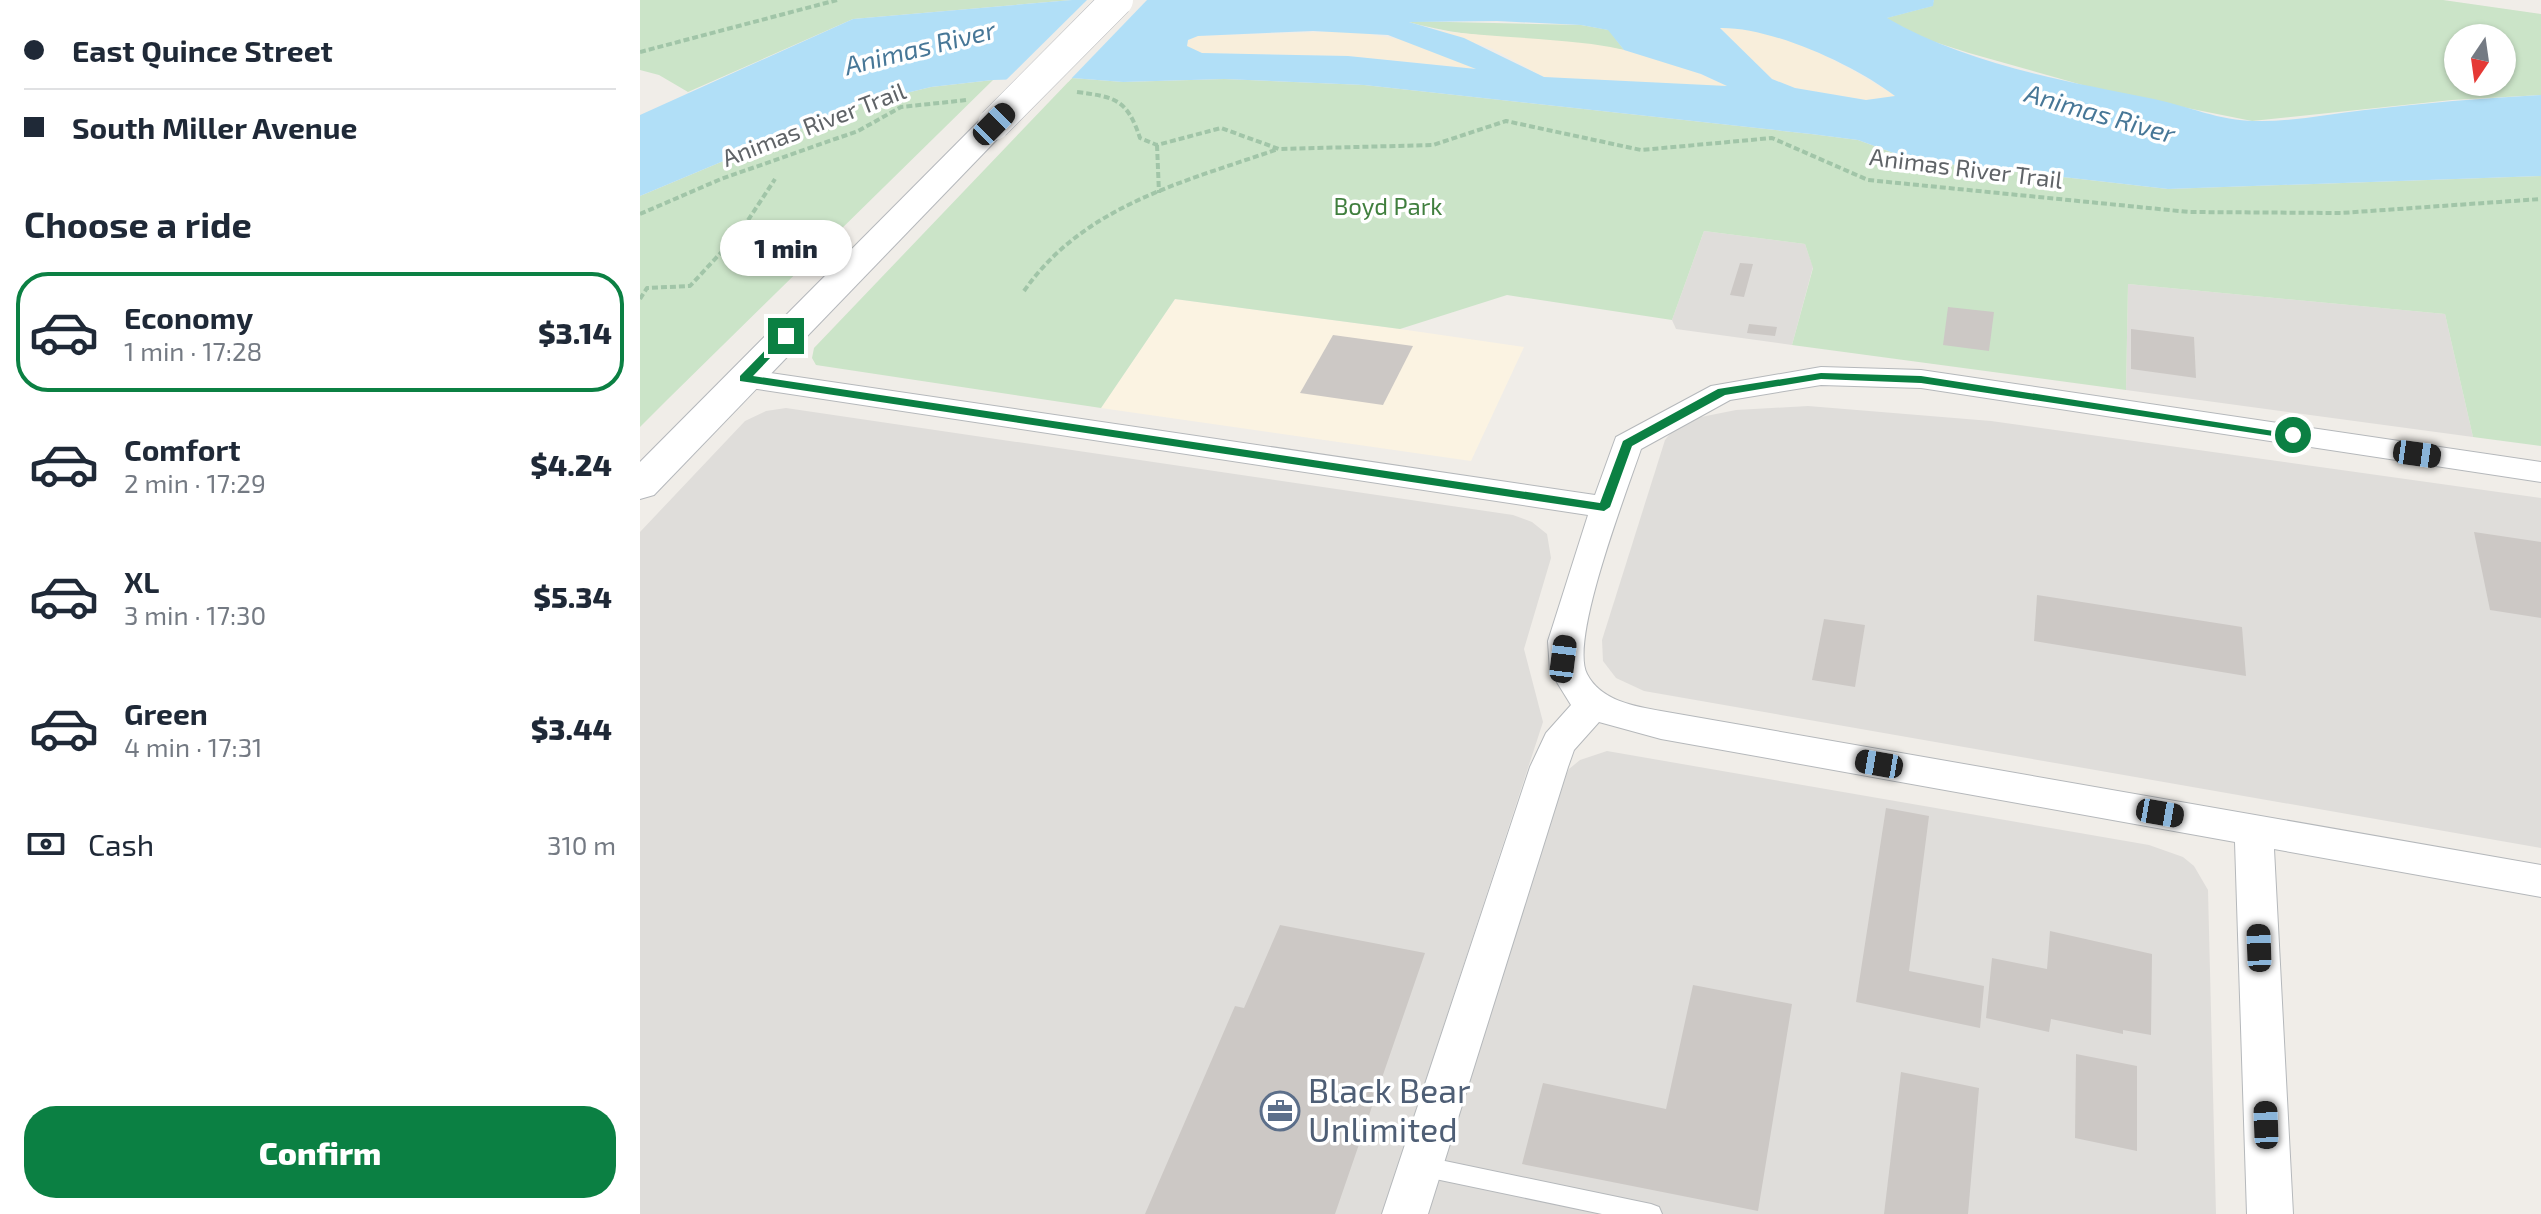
<!DOCTYPE html>
<meta charset="utf-8">
<style>
:root{--surface:#fff;--page:#f2f2f3;--text:#1f2937;--muted:#747a83;--line:#e0e1e3;--accent:#0b8043}
body{margin:0;font-family:"Exo 2",sans-serif;background:var(--page);color:var(--text);height:100vh;display:flex;flex-direction:column;font-size:30px;white-space:nowrap}
*{box-sizing:border-box;margin:0}
p{font-size:26px;color:var(--muted)}
.icon{flex:none;width:44px;height:44px;fill:none;stroke:currentColor;stroke-width:2;stroke-linecap:round;stroke-linejoin:round}
.map{position:relative;flex:1;overflow:hidden}
.drawer{display:flex;flex-direction:column;background:var(--surface);width:640px}
.drawer>*{flex:none}
.banner{display:grid;align-content:center;height:176px;padding:0 24px;background:var(--surface)}
.needle{width:52px;rotate:193deg}
.controls{position:absolute;left:1804px;top:24px;display:grid;gap:16px}
.controls a{display:grid;place-items:center;width:72px;height:72px;border-radius:50%;background:var(--surface);box-shadow:0 2px 6px #0004;font-size:40px}
.end{position:absolute;width:36px;height:36px;margin:-18px;border:10px solid #0b8043;background:#fff;box-shadow:0 0 0 4px #fff}
.from{border-radius:50%}
.bubble{position:absolute;height:56px;border-radius:28px;background:var(--surface);box-shadow:0 2px 6px #0004;font-size:26px;font-weight:800;line-height:56px;text-align:center}
.car{position:absolute;width:24px;height:48px;margin:-24px -12px;border-radius:10px;box-shadow:0 0 6px 2px #0007;background:linear-gradient(#222 24%,#8ab4d8 0 40%,#222 0 76%,#8ab4d8 0 86%,#222 0)}
.banner b{display:flex;align-items:center;gap:28px;height:76px;font-size:30px}
.banner b+b{border-top:2px solid var(--line)}
.banner i{width:20px;height:20px;background:var(--text)}
ul{padding:0;list-style:none}
li{display:flex;align-items:center;gap:24px;height:120px;margin:0 16px 12px;padding:0 8px;border:4px solid transparent;border-radius:32px}
li div{flex:1}
li b{display:block;font-size:30px}
li em{font-style:normal;font-weight:800}
li.on{border-color:var(--accent)}
li>.icon{width:72px;height:72px;stroke-width:1.5}
h2{padding:0 24px;font-size:36px;line-height:96px}
.pay{display:flex;align-items:center;gap:20px;height:88px;padding:0 24px;font-size:30px}
.pay p{margin-inline-start:auto}
.action{display:flex;gap:16px;margin-top:auto;padding:16px 24px}
.action a{flex:1;height:92px;border-radius:32px;background:var(--accent);color:#fff;font-size:32px;font-weight:800;line-height:92px;text-align:center}
main{display:flex;flex:1;min-height:0}
.map>svg:first-child{display:block}
</style>
<main>
<section class="drawer">
<div class="banner">
<b><i class="from"></i>East Quince Street</b>
<b><i></i>South Miller Avenue</b>
</div>
<h2>Choose a ride</h2>
<ul>
<li class="on"><svg class="icon" aria-label="car" viewBox="0 0 24 24"><path d="M5 17H2v-5l4-1 3-4h7l3 4 3 1v5h-3M9 17h6M6 11h13"/><circle cx="7" cy="17" r="2"/><circle cx="17" cy="17" r="2"/></svg><div><b>Economy</b><p>1 min · 17:28</p></div><em>$3.14</em></li>
<li><svg class="icon" aria-label="car" viewBox="0 0 24 24"><path d="M5 17H2v-5l4-1 3-4h7l3 4 3 1v5h-3M9 17h6M6 11h13"/><circle cx="7" cy="17" r="2"/><circle cx="17" cy="17" r="2"/></svg><div><b>Comfort</b><p>2 min · 17:29</p></div><em>$4.24</em></li>
<li><svg class="icon" aria-label="car" viewBox="0 0 24 24"><path d="M5 17H2v-5l4-1 3-4h7l3 4 3 1v5h-3M9 17h6M6 11h13"/><circle cx="7" cy="17" r="2"/><circle cx="17" cy="17" r="2"/></svg><div><b>XL</b><p>3 min · 17:30</p></div><em>$5.34</em></li>
<li><svg class="icon" aria-label="car" viewBox="0 0 24 24"><path d="M5 17H2v-5l4-1 3-4h7l3 4 3 1v5h-3M9 17h6M6 11h13"/><circle cx="7" cy="17" r="2"/><circle cx="17" cy="17" r="2"/></svg><div><b>Green</b><p>4 min · 17:31</p></div><em>$3.44</em></li>
</ul>
<div class="pay"><svg class="icon" aria-label="cash" viewBox="0 0 24 24"><path d="M3 7h18v10H3z"/><circle cx="12" cy="12" r="2"/></svg>Cash<p>310 m</p></div>
<div class="action"><a>Confirm</a></div>
</section>
<div class="map">
<svg width="1901" height="1214" viewBox="0 0 1901 1214">
<rect width="100%" height="100%" fill="#f0ede8"/>
<polygon fill="#fbf3e2" points="535,299 760,329 884,347 831,461 461,408"/>
<g fill="#dfddda">
<polygon points="1064,231 1165,244 1173,267 1152,345 1036,329 1032,320"/>
<polygon points="1488,284 1805,314 1833,437 1486,390"/>
<polygon points="1168,406 1351,421 1901,498 1901,848 1004,691 976,678 963,661 962,640 1025,440 1034,429 1061,417 1096,410"/>
<polygon points="146,408 873,515 892,522 907,534 911,558 884,649 903,722 742,1214 0,1214 0,532 105,421 126,411"/>
<polygon points="967,751 1509,845 1543,857 1554,866 1568,890 1576,1214 786,1214 921,784 929,769 940,760"/>
</g>
<g fill="#cbe4c8" fill-rule="evenodd">
<polygon points="0,0 432,0 213,19 48,92 19,75 0,70"/>
<path d="M1294,0h509l98,14v81l-89,5 -200,21 -145,-29 -138,-39 -50,-16 -33,-19 46,-12zM1818,38h44v44h-44z"/>
<path d="M765,21l176,4 28,5 15,20c-73,-13 -148,-8 -219,-29z"/>
<polygon points="432,78 483,82 584,79 724,85 1171,134 1218,140 1273,160 1528,189 1901,176 1901,446 1833,437 1805,314 1488,284 1486,390 1152,345 1173,268 1165,244 1064,231 1032,320 867,295 760,329 535,299 461,408 176,365 172,358 174,348"/>
<polygon points="353,80 28,399 0,427 0,196 217,105 291,87"/>
</g>
<g fill="#f8eedb">
<path d="M1079,27c64,1 125,37 177,69l-30,4 -71,-12 -23,-9z"/>
<path d="M795,30c49,7 98,7 147,13 50,5 102,23 148,44l-186,-10 -51,-28z"/>
<polygon points="712,31 769,41 838,69 708,56 562,53 547,47 548,40 557,36"/>
</g>
<path fill="#b1dff7" fill-rule="evenodd" d="M432,0h862l-1,6 -46,12c79,46 178,63 267,81 34,7 66,22 101,22 37,1 73,-7 110,-11 58,-7 117,-12 176,-15v81l-373,13 -255,-29 -55,-20 -47,-6 -447,-49 -140,-6 -101,3 -51,-4 -79,2 -62,7 -74,18 -217,91v-81l213,-96zM857,21l84,4 27,5 16,20 77,24 26,12 -183,-9 -80,-39 -55,-16zM1080,28c52,-1 134,37 175,68l-29,4 -71,-12 -23,-9zM673,31l75,4 88,34 -128,-13 -146,-3 -15,-7 1,-6 10,-4z"/>
<polygon fill="#f0ede8" points="447,0 507,0 428,82 362,84"/>
<g fill="#ccc8c5">
<polygon points="1100,263 1113,264 1104,297 1090,295"/>
<polygon points="1308,307 1354,312 1349,351 1303,345"/>
<polygon points="1109,324 1137,327 1135,336 1107,333"/>
<polygon points="1491,329 1554,337 1556,378 1491,369"/>
<polygon points="693,335 773,346 743,405 660,393"/>
<polygon points="1834,532 1901,542 1901,618 1850,610"/>
<polygon points="1397,595 1602,627 1606,676 1394,641"/>
<polygon points="1184,619 1225,625 1215,687 1172,680"/>
<polygon points="1246,808 1289,816 1269,971 1344,986 1340,1028 1216,1002"/>
<polygon points="640,925 785,953 695,1214 505,1214 595,1006 604,1008"/>
<polygon points="1410,931 1512,954 1511,1035 1483,1030 1483,1034 1411,1019 1409,1032 1346,1018 1352,958 1407,969"/>
<polygon points="1053,985 1152,1004 1118,1211 882,1164 903,1083 1026,1109"/>
<polygon points="1436,1054 1497,1066 1497,1151 1435,1138"/>
<polygon points="1261,1072 1339,1088 1328,1214 1244,1214"/>
</g>
<g fill="none" stroke-linecap="round" stroke-linejoin="round">
<defs>
<polygon id="lane" points="781,1156 1011,1204 1019,1207 1022,1214 962,1214 781,1176 773,1173 770,1166 773,1159"/>
<path id="street" d="M1181,367l100,3 620,92v20l-620,-94 -100,-3 -91,15 -89,49c-14,42 -72,191 -54,225 14,27 47,32 74,37l880,154v32l-267,-48 19,365h-46l-12,-372 -574,-103 -62,-17 -25,28 -6,17 -140,447h-46l148,-447 16,-34 25,-28 -21,-34 -2,-30 40,-126 -844,-128 -10,-3 -5,-6 5,-6 10,-3 851,126 21,-58 95,-51z"/>
<polygon id="secondary" points="354,115 365,117 370,124 365,131 14,495 0,499 0,462 343,117"/>
</defs>
<use href="#lane" stroke="#b5b8bb" stroke-width="2"/>
<use href="#street" stroke="#b5b8bb" stroke-width="2"/>
<use href="#secondary" stroke="#b4b7bb" stroke-width="2"/>
<g stroke="#a1c5a8" stroke-width="4" stroke-dasharray="6 3" stroke-linecap="butt">
<polyline points="0,52 197,0"/>
<path d="M437,92c38,5 50,7 63,46l17,7 64,-17 58,21 154,-4 73,-24 135,29 131,-12 96,42 321,32 152,1 200,-14"/>
<polyline points="517,145 519,193"/>
<polyline points="0,214 81,179 218,131 261,107 327,100"/>
<path d="M384,291c60,-86 160,-109 254,-142"/>
<polyline points="0,299 7,288 50,286 101,231 135,179"/>
</g>
<use href="#lane" fill="#fff" fill-rule="evenodd"/>
<use href="#street" fill="#fff" fill-rule="evenodd"/>
<use href="#secondary" fill="#fff" fill-rule="evenodd"/>
<defs>
<polyline id="secondary-bridge" points="354,124 477,0"/>
</defs>
<use href="#secondary-bridge" stroke="#b4b7bb" stroke-width="33" stroke-linecap="butt"/>
<use href="#secondary-bridge" stroke="#fff" stroke-width="32"/>
</g>
<polygon fill="#0b8043" points="142,333 151,336 113,376 960,503 983,441 1078,389 1181,373 1281,376 1659,435 1653,439 1281,383 1181,379 1085,395 992,446 970,507 964,511 100,381 100,376"/>
<defs>
<symbol id="office-ring" viewBox="-11 -11 22 22"><circle r="9.5" fill="#fff" stroke="#5c6f8a" stroke-width="1.5"/><path d="M-6-3h4V-5.5h4V-3h4V5H-6ZM-1-4.5V-3h2v-1.5ZM-6 0V1H6V0Z" fill="#5c6f8a"/></symbol>
</defs>
<g fill-rule="evenodd">
<use href="#office-ring" x="618" y="1089" width="44" height="44"/>
</g>
<g text-anchor="middle" stroke-width="7" stroke-linejoin="round" paint-order="stroke">
<g font-size="24" fill="#5f6367" stroke="#fff">
<text transform="translate(174 125) rotate(-21)" y="8">Animas River Trail</text>
<text transform="translate(1326 169) rotate(7)" y="8">Animas River Trail</text>
</g>
<g font-size="24" fill="#407f3e" stroke="#fff">
<text x="748" y="215">Boyd Park</text>
</g>
<g font-size="26" font-style="italic" fill="#477797" stroke="#fff">
<text transform="translate(280 48) rotate(-14)" y="9">Animas River</text>
<text transform="translate(1460 114) rotate(16)" y="9">Animas River</text>
</g>
<g font-size="34" fill="#4e5e75" stroke="#fff" text-anchor="start">
<text x="668" y="1103">Black Bear<tspan x="668" dy="39">Unlimited</tspan></text>
</g>
</g>
</svg>
<div class="controls">
<a><svg class="needle" viewBox="-14 -14 28 28"><path d="M0-13l5 13h-10z" fill="#e53935"/><path d="M0 13l5-13h-10z" fill="#747a83"/></svg></a>
</div>
<i class="end from" style="left:1653px;top:435px"></i>
<i class="end" style="left:146px;top:336px"></i>
<div class="bubble" style="left:80px;top:220px;width:132px">1 min</div>
<i class="car" style="left:354px;top:124px;rotate:45deg"></i>
<i class="car" style="left:1777px;top:454px;rotate:98deg"></i>
<i class="car" style="left:923px;top:659px;rotate:7deg"></i>
<i class="car" style="left:1239px;top:764px;rotate:280deg"></i>
<i class="car" style="left:1520px;top:813px;rotate:100deg"></i>
<i class="car" style="left:1619px;top:948px;rotate:358deg"></i>
<i class="car" style="left:1626px;top:1125px;rotate:358deg"></i>
</div>
</main>
